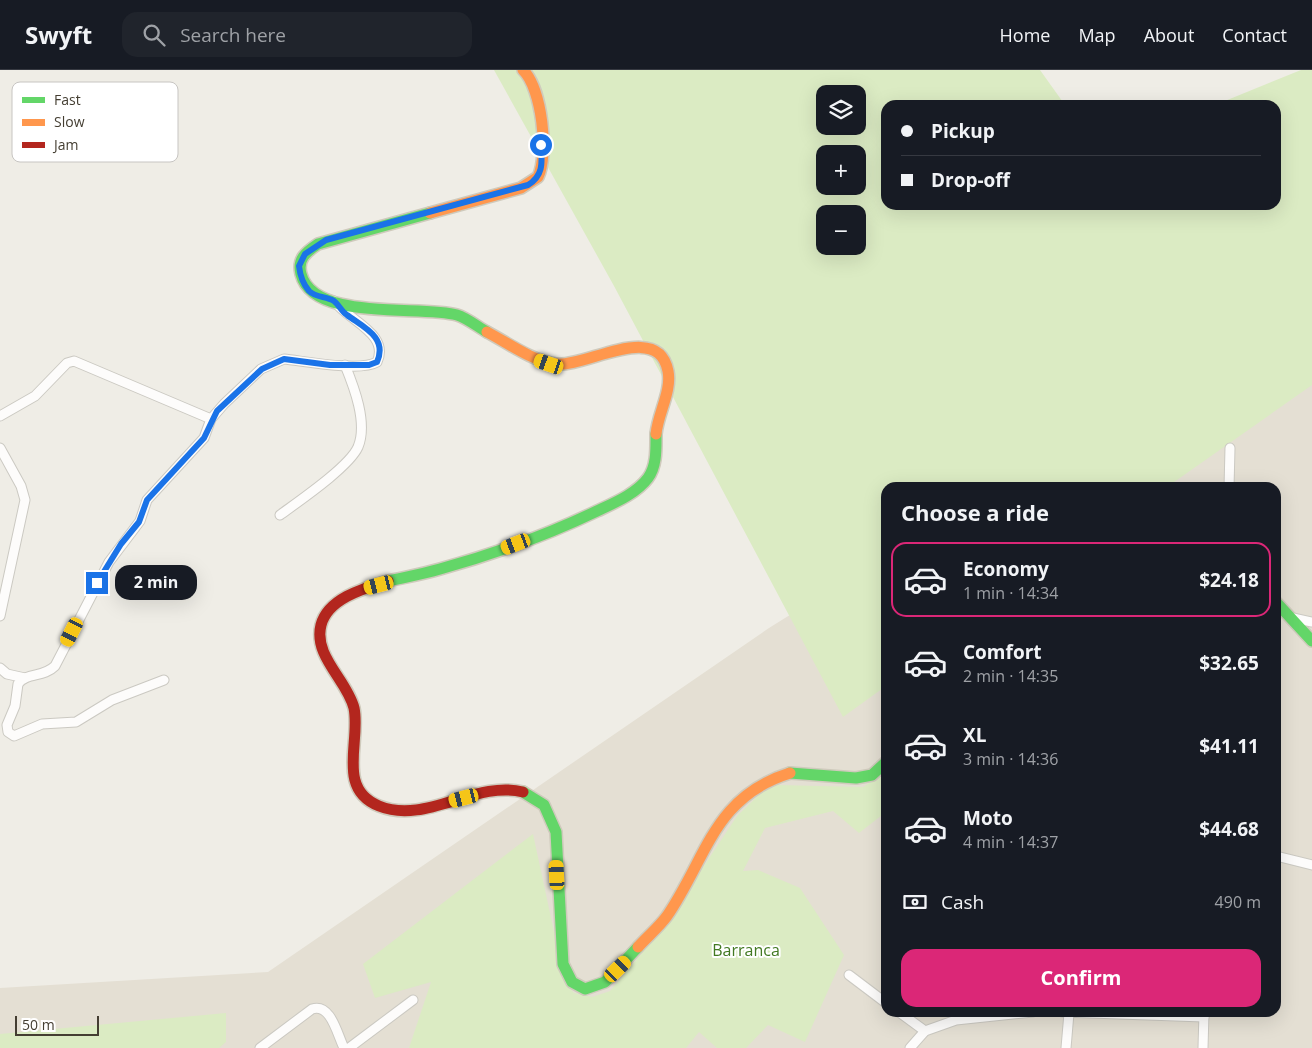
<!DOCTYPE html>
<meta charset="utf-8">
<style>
:root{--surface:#171b24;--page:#20242c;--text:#f1f3f6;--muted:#9ea1a6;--line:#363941;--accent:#db2777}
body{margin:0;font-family:"Open Sans",sans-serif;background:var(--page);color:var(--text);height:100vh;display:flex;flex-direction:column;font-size:19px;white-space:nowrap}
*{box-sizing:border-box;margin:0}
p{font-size:16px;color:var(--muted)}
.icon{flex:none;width:28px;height:28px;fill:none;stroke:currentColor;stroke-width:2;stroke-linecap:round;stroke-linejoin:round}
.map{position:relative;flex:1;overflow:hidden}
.side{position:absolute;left:881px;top:412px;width:400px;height:535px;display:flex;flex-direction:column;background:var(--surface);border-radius:15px;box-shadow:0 5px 20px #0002}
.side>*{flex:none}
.hud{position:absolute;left:881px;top:30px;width:400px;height:110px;border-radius:15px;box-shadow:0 5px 20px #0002;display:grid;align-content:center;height:110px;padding:0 20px;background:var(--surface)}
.fabs{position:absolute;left:816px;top:15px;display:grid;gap:10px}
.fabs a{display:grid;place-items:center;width:50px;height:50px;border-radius:10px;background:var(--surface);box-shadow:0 5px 20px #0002;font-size:25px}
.scale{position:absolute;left:15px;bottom:12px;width:84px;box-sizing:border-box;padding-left:5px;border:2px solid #443e32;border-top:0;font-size:14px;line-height:18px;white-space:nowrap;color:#443e32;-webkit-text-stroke:4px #fff;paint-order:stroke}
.end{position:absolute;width:22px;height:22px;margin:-11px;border:6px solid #1a73e8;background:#fff;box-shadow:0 0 0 2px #fff}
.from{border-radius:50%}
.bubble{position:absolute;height:35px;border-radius:15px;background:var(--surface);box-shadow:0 5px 20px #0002;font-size:16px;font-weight:700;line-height:35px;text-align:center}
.car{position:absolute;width:15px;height:30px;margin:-15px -8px;border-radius:6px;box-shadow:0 0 4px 1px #0007;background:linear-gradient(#f5c518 24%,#345 0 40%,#f5c518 0 76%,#345 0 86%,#f5c518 0)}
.hud b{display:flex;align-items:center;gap:18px;height:48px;font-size:19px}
.hud b+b{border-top:1px solid var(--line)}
.hud i{width:12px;height:12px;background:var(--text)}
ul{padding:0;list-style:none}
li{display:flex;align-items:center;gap:15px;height:75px;margin:0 10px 8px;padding:0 10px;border:2px solid transparent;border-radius:15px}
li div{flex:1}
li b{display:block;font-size:19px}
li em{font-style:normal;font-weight:700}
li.selected{border-color:var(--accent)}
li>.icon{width:45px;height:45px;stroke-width:1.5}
h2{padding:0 20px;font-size:22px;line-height:60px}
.pay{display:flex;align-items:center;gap:12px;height:55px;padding:0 20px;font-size:19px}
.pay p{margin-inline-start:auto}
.button{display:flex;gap:10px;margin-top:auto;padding:10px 20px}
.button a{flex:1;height:58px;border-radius:15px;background:var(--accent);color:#fff;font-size:20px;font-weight:700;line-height:58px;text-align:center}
header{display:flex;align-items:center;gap:30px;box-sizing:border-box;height:70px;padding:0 25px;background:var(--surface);border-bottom:1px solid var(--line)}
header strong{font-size:24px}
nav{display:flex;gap:28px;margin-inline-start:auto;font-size:18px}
.search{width:350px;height:45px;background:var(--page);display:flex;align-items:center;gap:12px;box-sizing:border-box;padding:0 18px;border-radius:15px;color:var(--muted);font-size:19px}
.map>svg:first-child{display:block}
</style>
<header>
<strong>Swyft</strong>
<div class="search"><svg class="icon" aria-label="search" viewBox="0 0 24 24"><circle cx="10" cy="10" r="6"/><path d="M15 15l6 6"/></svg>Search here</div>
<nav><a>Home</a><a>Map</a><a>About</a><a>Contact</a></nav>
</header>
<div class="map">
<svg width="1312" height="978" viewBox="0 0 1312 978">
<rect width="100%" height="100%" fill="#efede6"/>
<polygon fill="#e4dfd3" points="1312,221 1312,978 0,978 0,918 268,902 769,558 886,485 886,942 1276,942 1276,418 994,417"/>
<g fill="#dbebc3" fill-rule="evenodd">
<path d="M494,0h546l25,35h-179v100h390v-100h-61l86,-35h11v315l-145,102 -281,1v198l-43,31 -229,-431zM825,24h33v32h-33zM825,84h33v32h-33zM825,144h33v32h-33z"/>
<polygon points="886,702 886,742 859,763 833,741 765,758 743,801 758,800 800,818 844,885 805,972 768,955 746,978 717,978 699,962 686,978 409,978 431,912 375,928 363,894 533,764 565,913 574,923 592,927 610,921 662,859 737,746 763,721 778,715 863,717"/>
<polygon points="226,943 226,972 219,978 0,978 0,964"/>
</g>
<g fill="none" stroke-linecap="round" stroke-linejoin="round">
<defs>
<g id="street">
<polyline points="0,346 35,326 67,293 74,291 211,349"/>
<polyline points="0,378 21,416 25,430 0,546"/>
<polyline points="1229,418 1230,378"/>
<path d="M280,445c19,-14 69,-48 78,-68 10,-24 -4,-60 -13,-82"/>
<polyline points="1293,548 1312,552"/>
<polyline points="0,598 7,604 25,608"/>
<path d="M164,610l-52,20 -36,22 -34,2 -28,12 -6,-4 -1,-7 8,-19 3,-22c9,-12 25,-6 37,-18l54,-104 31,-41 7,-21 57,-62 7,-19 13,-15 37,-35 23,-10c20,2 76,13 93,3 13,-28 -28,-41 -43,-61"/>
<polyline points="1276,786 1312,795"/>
<polyline points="849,905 886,933"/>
<polyline points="899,942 925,961"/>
<polyline points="1062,942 1204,947"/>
<path d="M260,978l52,-39c19,-6 25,25 32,39"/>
<polyline points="349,978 413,930"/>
<polyline points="910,978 925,961 956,950 1033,942"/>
<polyline points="1066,978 1069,943"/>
<polyline points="1203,978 1204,943"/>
</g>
<g id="fast">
<path d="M430,143l-112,31c-12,8 -21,15 -17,30 12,48 120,31 156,41 10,3 21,12 30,17"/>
<path d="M388,511c18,-4 35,-7 52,-12 54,-15 107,-34 157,-58 17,-8 39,-17 51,-33 9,-12 8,-30 8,-44"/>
<polyline points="1276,532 1312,571"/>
<polyline points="790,703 856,708 872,705 886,692"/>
<polyline points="523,722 544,735 556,762 563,894 572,912 585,919 605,912 638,877"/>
</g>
<g id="slow">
<path d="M430,143l91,-25 17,-11c11,-23 4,-89 -15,-107"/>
<path d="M487,262c21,11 45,29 69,32 29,4 102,-44 112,7 4,20 -10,42 -12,63"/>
<path d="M638,877c9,-10 21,-20 29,-31 40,-58 46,-119 123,-143"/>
</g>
<path id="jam" d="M388,511c-23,7 -60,17 -67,44 -8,31 26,55 33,83 7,33 -18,81 25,98 47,19 96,-26 144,-14"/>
</defs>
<use href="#street" stroke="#cbc9c2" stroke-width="11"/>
<use href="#fast" stroke="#cfcabc" stroke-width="14"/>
<use href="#slow" stroke="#cfcabc" stroke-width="14"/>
<use href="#jam" stroke="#cfcabc" stroke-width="14"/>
<use href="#street" stroke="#fdfcfb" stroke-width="9"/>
<use href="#fast" stroke="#63d668" stroke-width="11"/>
<use href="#slow" stroke="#ff974d" stroke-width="11"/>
<use href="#jam" stroke="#b3261e" stroke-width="11"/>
</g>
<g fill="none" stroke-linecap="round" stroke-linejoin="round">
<path stroke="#1a73e8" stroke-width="6" d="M97,513l24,-39 18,-22 8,-22 57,-62 13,-27 45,-42 22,-10 46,6h39l8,-3c11,-25 -14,-35 -30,-47 -5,-3 -8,-10 -13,-14 -8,-5 -18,-3 -25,-10 -6,-7 -9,-16 -10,-25l6,-12 21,-14 202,-55c16,-10 14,-23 13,-40"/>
</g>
<g text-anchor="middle" stroke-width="4" stroke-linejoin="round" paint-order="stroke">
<g font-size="16" fill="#427922" stroke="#fff">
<text x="746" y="886">Barranca</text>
</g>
</g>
<rect x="12" y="12" width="166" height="80" rx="8" fill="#fff" stroke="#c7c5c2" stroke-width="1"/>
<rect x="22" y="27" width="23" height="6" fill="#63d668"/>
<rect x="22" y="49" width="23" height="7" fill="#ff974d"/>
<rect x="22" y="72" width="23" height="6" fill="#b3261e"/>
<g font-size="14" fill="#443e32">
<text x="54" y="35">Fast</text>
<text x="54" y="57">Slow</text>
<text x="54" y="80">Jam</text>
</g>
</svg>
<div class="fabs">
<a><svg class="icon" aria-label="layers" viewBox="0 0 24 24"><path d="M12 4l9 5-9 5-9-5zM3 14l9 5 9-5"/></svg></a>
<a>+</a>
<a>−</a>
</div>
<div class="scale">50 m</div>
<i class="end from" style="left:541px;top:75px"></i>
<i class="end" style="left:97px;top:513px"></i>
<div class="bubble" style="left:115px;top:495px;width:82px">2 min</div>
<i class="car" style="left:549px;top:294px;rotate:289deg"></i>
<i class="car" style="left:516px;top:474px;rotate:249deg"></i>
<i class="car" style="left:379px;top:515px;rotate:256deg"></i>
<i class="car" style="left:72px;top:562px;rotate:207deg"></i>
<i class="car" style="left:464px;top:728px;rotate:256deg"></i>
<i class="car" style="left:557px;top:805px;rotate:357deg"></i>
<i class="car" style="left:618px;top:899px;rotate:46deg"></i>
<div class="hud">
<b><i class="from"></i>Pickup</b>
<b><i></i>Drop-off</b>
</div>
<section class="side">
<h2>Choose a ride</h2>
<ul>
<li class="selected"><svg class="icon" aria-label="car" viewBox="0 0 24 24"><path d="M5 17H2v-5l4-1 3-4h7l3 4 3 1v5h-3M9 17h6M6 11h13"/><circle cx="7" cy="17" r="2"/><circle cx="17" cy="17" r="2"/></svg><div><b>Economy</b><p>1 min · 14:34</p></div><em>$24.18</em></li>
<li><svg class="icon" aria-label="car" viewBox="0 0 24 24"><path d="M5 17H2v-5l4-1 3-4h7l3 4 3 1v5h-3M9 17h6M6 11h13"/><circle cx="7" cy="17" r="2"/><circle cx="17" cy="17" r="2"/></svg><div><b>Comfort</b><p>2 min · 14:35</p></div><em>$32.65</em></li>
<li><svg class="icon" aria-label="car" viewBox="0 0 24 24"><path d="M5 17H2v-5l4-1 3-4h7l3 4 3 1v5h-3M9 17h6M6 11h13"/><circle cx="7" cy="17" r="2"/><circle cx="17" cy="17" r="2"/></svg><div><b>XL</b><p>3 min · 14:36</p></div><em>$41.11</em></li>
<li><svg class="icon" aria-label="car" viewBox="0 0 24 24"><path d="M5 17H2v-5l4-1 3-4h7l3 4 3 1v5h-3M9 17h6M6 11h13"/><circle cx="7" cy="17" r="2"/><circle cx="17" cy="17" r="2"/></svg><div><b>Moto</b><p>4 min · 14:37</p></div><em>$44.68</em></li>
</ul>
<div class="pay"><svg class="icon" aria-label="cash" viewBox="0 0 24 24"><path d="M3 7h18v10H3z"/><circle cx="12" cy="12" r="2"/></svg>Cash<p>490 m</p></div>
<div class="button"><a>Confirm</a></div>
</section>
</div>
